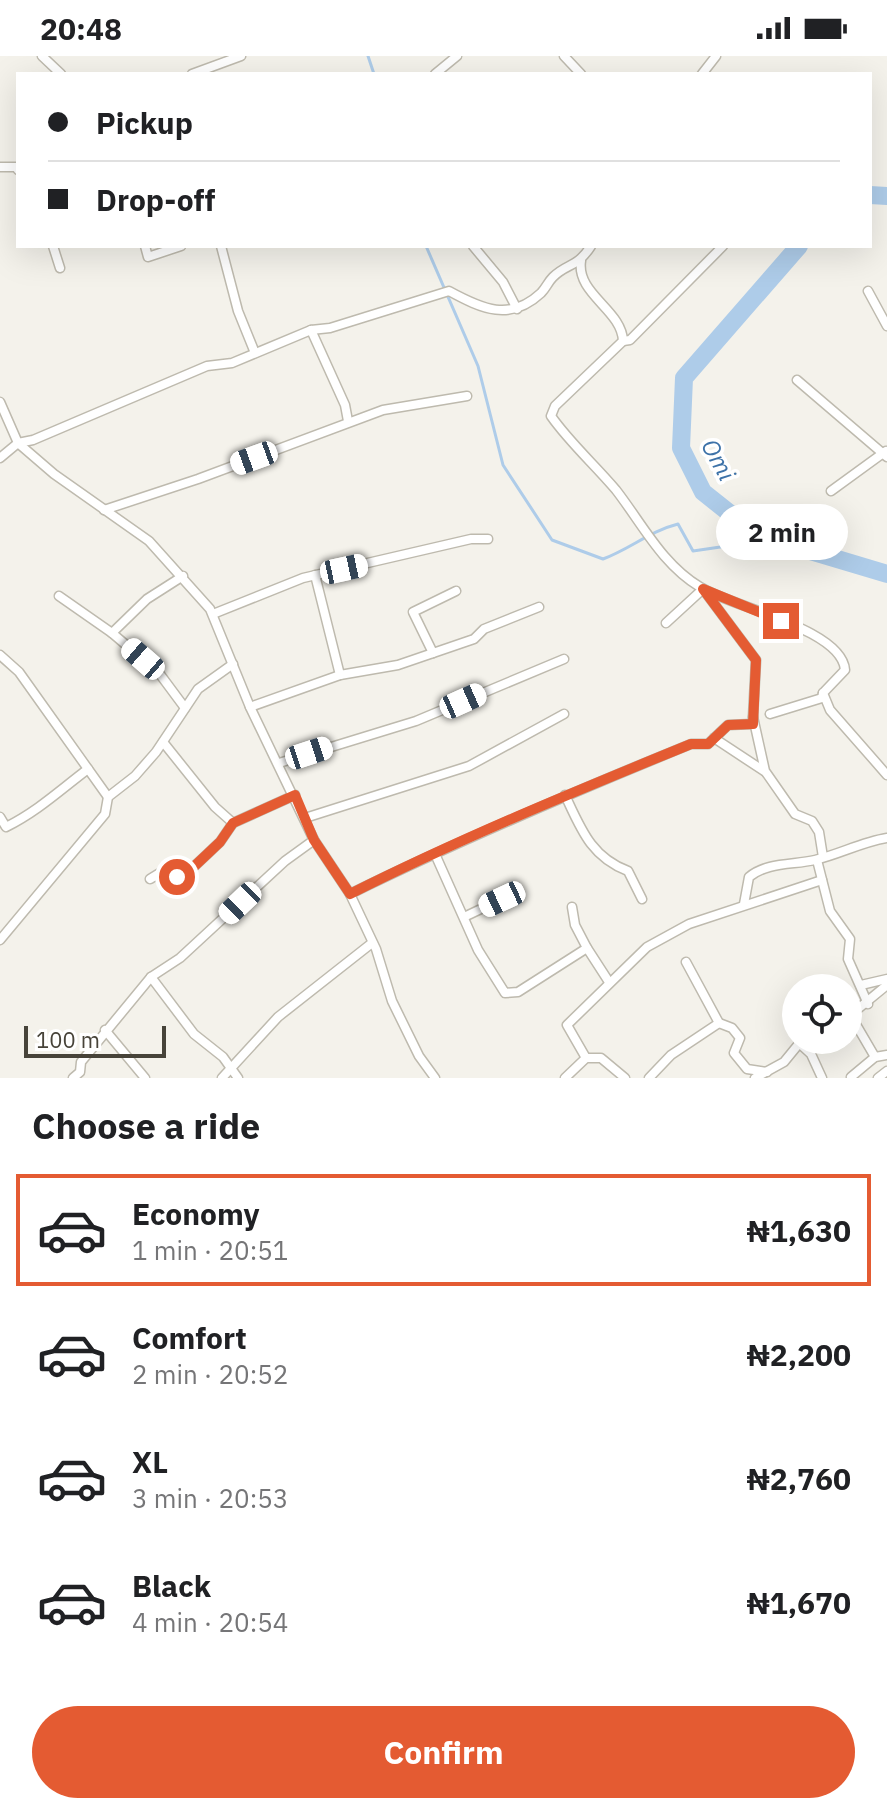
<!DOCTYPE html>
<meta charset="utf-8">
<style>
:root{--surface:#fff;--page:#f2f2f2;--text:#202124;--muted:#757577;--line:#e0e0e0;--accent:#e45b32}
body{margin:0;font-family:"IBM Plex Sans",sans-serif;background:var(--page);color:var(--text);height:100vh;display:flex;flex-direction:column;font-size:30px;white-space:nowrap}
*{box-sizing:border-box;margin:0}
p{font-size:26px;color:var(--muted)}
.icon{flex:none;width:44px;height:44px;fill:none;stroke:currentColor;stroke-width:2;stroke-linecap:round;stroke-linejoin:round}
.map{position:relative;height:1022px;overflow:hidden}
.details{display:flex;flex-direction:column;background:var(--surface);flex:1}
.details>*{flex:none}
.hud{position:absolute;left:16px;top:16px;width:856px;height:176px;border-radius:0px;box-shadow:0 8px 32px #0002;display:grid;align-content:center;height:176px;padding:0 32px;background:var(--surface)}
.controls{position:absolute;left:782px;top:918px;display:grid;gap:16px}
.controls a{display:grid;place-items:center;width:80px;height:80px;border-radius:50%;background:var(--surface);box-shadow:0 8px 32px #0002;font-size:40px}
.scale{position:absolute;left:24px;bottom:20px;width:142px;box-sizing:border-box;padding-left:8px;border:4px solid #474339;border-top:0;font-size:22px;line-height:28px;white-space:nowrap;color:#474339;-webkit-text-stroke:6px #fff;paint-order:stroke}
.end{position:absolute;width:36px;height:36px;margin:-18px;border:10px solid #e45b32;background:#fff;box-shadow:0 0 0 4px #fff}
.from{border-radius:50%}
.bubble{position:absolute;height:56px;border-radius:28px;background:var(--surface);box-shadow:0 8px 32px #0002;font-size:26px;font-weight:700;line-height:56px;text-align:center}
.car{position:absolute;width:24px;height:48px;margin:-24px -12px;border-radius:10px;box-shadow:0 0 6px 2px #0007;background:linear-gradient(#fff 24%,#345 0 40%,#fff 0 76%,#345 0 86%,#fff 0)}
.hud b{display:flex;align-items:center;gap:28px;height:76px;font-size:30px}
.hud b+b{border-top:2px solid var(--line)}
.hud i{width:20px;height:20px;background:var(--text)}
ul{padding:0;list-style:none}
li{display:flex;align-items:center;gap:24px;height:112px;margin:0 16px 12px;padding:0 16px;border:4px solid transparent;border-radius:0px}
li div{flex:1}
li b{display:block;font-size:30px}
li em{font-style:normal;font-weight:700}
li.on{border-color:var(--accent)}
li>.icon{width:72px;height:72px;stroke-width:1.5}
h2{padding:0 32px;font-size:36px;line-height:96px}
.button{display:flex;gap:16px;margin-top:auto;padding:16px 32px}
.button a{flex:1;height:92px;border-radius:48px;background:var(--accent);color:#fff;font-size:32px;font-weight:700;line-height:92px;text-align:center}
.status{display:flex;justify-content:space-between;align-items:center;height:56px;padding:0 40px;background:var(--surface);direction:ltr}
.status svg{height:22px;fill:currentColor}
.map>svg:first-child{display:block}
</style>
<div class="status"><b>20:48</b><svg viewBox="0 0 49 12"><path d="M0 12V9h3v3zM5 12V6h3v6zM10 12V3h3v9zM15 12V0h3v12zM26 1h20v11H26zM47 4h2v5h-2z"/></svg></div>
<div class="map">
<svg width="887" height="1022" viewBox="0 0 887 1022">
<rect width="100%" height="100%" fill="#f4f2eb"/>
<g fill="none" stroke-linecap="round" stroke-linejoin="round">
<g stroke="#aecce9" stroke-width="3">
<polyline points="368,0 374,18"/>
<path d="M426,190l52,120 25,99 49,75 51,19c27,-10 47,-28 75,-35l15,27 41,-6 23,-10"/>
</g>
<g stroke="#aecce9" stroke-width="18">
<polyline points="870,139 887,140"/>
<polyline points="799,190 684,322 681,392 703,436 757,479 887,518"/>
</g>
<defs>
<g id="minor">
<polyline points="42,0 61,18"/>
<polyline points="564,0 581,18"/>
<polyline points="192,18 241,0"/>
<polyline points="435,18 457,0"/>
<polyline points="702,18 716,0"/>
<polyline points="0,111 16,111 18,114"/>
<polyline points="53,190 60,212"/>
<polyline points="145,190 148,201 181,190"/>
<polyline points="221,190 238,255 255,297"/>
<polyline points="473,190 503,226 517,253"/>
<path d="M581,205c-5,33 41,49 42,80l-68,65 -4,10c19,27 44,49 65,74 27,35 46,74 84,97 32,20 142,42 145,83l-22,23 7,17 57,65"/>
<polyline points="868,235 887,270"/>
<polyline points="311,274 345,349 348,365"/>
<polyline points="623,285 630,284 723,190"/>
<polyline points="797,324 887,401"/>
<polyline points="0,346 18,387 54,418 149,485 210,553 250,651 314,784 350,838 376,893 392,945 419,1000 435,1022"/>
<path d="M0,402l18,-15 15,-3 174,-74 25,-3 79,-33 19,-2 119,-37c33,18 61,31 92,2 5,-5 7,-11 12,-16 14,-14 24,-9 38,-31"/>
<polyline points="831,435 886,395"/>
<polyline points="104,454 198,423 383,354 467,340"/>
<polyline points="315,519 340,619"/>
<polyline points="59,540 112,577 147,543 183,520"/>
<polyline points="213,558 303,522 471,483 488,483"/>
<polyline points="666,567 703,533 756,604 753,661 765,715 795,758 812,765 819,776 823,801"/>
<polyline points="112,577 159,617 185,652"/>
<polyline points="433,597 413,556 456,535"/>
<polyline points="0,599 19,616 108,741"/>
<polyline points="250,651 340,619 398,609 474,583 484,573 539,551"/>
<polyline points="770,658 822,642 823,637"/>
<polyline points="714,682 764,715"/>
<polyline points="163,686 215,751 233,767"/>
<polyline points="279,707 416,665 564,603"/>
<path d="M565,739c16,34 26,62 63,76l14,28"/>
<path d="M0,761l6,10c32,-16 54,-37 82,-58"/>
<polyline points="305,762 469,710 564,658"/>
<polyline points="435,798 478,894 505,937 518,936 587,892 609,926"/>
<polyline points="817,804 830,855 850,883 848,903 868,948"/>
<polyline points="150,823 163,815 184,820 220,786 233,767 295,739"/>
<path d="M350,838c112,-55 226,-103 341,-150h17l20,-19 25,-1v-7"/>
<path d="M744,848l5,-27c18,-15 44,-12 66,-17 25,-6 47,-18 72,-22"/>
<polyline points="572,851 575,869 587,892"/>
<polyline points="464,861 502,843"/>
<polyline points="0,884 105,758 108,741 135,720 156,696 198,633 233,608"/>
<polyline points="686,906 719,967 732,972 740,982 734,997 747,1013 767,1016"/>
<polyline points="151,921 194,978 223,1001 238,1022"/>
<polyline points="861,929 887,923"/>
<polyline points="851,960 875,1001"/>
<polyline points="848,961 887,929"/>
<polyline points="105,974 145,1022"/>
<polyline points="799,987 811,998 822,1022"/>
<polyline points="586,1002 567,969 647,891 689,868 822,824"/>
<polyline points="851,1021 875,1001 887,999"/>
<polyline points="73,1022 80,1016 81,1006 151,921 180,902 285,805 314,784"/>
<polyline points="222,1022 278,961 372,887"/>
<polyline points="565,1022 586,1002 601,1002 625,1022"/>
<polyline points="649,1022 671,999 719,967"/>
<polyline points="755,1022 784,1006 802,984"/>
<polyline points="878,1022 887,1015"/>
</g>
</defs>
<use href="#minor" stroke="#bebaae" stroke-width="11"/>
<use href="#minor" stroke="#fff" stroke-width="8"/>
</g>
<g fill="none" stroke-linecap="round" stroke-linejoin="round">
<path stroke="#e45b32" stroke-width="10" d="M177,821l7,-1 36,-34 13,-19 62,-28 19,45 36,54c111,-56 226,-103 341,-150h17l20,-19 25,-1 3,-64 -53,-71 78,32"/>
</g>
<g text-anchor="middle" stroke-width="7" stroke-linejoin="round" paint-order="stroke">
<g font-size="24" font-style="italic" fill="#3d72a8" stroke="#fff">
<text transform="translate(718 404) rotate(61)" y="8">Omi</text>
</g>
</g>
</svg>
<div class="controls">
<a><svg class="icon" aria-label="locate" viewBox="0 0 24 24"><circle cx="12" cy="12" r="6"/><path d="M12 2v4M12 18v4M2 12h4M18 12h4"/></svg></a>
</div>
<div class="scale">100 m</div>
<i class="end from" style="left:177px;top:821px"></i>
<i class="end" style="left:781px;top:565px"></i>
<div class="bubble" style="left:716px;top:448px;width:132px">2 min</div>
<i class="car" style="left:254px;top:402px;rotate:250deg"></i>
<i class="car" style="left:344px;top:513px;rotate:78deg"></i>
<i class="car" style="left:143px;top:603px;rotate:311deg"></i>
<i class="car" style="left:463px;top:645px;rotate:66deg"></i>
<i class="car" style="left:309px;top:697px;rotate:72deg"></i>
<i class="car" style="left:502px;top:843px;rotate:245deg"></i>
<i class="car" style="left:240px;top:847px;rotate:226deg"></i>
<div class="hud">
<b><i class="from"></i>Pickup</b>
<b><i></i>Drop-off</b>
</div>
</div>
<section class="details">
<h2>Choose a ride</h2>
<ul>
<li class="on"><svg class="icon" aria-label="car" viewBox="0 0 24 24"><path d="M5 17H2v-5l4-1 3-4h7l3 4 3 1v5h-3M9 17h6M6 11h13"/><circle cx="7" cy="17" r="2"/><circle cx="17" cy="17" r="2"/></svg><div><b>Economy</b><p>1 min · 20:51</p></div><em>₦1,630</em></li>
<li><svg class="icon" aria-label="car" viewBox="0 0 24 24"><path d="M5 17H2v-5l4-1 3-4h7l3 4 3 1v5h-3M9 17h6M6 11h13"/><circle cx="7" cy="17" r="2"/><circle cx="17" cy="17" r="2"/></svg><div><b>Comfort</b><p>2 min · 20:52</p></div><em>₦2,200</em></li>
<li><svg class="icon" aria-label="car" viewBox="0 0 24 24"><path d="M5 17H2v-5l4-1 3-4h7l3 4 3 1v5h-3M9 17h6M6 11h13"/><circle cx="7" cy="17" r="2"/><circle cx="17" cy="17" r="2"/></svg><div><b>XL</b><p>3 min · 20:53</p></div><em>₦2,760</em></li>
<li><svg class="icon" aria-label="car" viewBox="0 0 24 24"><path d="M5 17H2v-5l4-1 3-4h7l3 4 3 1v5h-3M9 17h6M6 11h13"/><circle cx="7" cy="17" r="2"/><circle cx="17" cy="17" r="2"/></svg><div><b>Black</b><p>4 min · 20:54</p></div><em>₦1,670</em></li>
</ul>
<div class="button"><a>Confirm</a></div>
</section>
